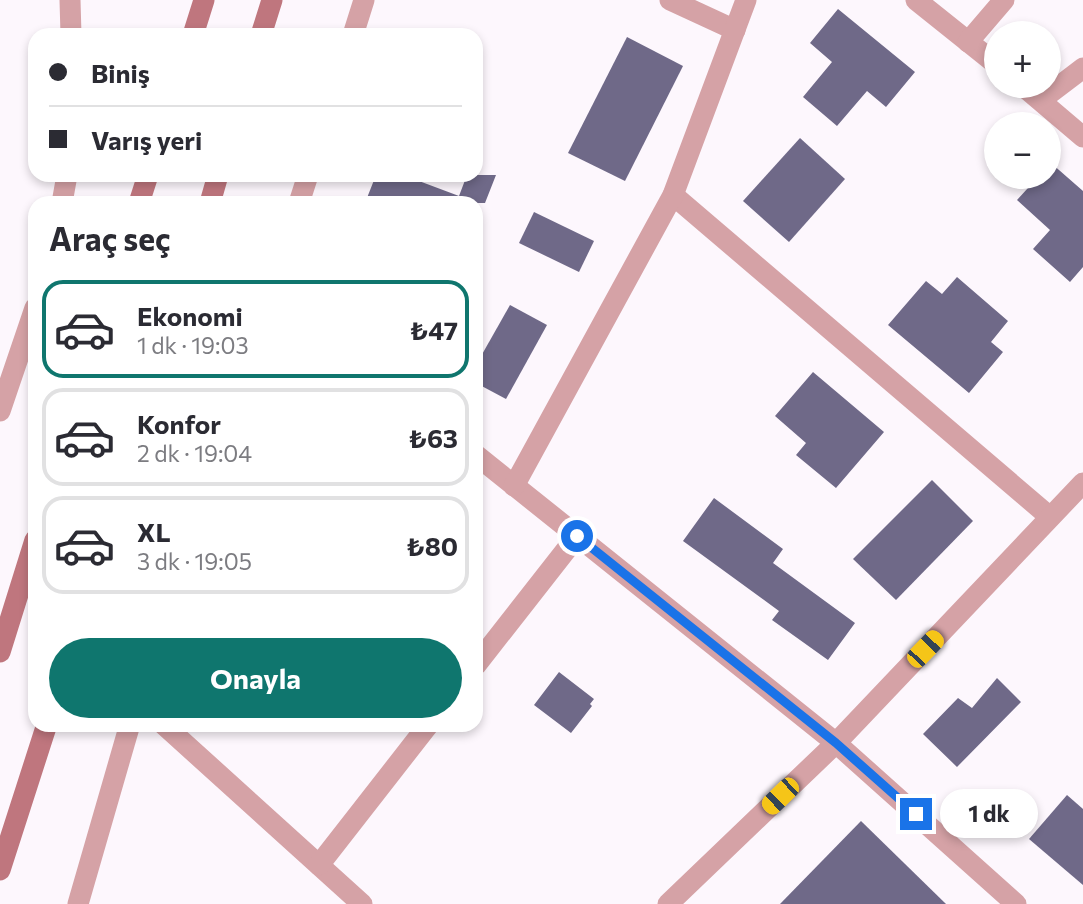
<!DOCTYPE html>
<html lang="tr">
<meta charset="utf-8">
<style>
:root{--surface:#fff;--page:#f7f7f7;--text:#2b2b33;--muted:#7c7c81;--line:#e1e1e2;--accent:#0f766e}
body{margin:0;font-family:Commissioner,sans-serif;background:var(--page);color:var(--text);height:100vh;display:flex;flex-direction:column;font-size:26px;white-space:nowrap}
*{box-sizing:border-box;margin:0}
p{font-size:23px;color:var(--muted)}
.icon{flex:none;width:38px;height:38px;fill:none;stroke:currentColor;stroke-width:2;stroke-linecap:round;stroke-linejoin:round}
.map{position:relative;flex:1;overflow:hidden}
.side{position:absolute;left:28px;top:196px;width:455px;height:536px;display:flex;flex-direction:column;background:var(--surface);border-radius:21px;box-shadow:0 4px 10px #0003}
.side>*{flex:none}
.top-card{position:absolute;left:28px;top:28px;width:455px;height:154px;border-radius:21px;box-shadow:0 4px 10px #0003;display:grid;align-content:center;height:154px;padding:0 21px;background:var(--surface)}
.tools{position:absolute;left:984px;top:21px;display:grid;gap:14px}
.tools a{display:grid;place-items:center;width:77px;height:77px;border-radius:50%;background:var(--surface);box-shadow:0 4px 10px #0003;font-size:35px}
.end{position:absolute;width:32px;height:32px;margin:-16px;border:9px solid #1a73e8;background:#fff;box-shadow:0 0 0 4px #fff}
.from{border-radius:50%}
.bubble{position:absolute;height:49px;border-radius:24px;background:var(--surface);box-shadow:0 4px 10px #0003;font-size:23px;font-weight:700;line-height:49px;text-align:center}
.car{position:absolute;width:21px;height:42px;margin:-21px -10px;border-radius:9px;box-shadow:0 0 5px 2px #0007;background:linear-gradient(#f5c518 24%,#345 0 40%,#f5c518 0 76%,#345 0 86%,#f5c518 0)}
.top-card b{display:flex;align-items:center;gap:24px;height:66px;font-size:26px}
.top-card b+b{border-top:2px solid var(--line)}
.top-card i{width:18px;height:18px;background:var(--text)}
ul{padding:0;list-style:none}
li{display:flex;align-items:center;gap:21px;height:98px;margin:0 14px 10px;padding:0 7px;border:4px solid var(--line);border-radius:21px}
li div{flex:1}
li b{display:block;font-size:26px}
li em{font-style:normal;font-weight:700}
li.active{border-color:var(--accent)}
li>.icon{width:63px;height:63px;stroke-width:1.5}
h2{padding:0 21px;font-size:32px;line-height:84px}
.primary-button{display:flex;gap:14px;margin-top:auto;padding:14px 21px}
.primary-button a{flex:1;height:80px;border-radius:42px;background:var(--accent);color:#fff;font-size:28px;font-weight:700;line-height:80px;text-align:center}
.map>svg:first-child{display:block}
</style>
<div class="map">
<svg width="1083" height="904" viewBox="0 0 1083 904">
<rect width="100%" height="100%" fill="#fdf7fd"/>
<g fill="#6f6988">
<polygon points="838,9 915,72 886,107 867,91 837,126 803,97 832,62 810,43"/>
<polygon points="627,37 683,66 625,181 568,153"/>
<polygon points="800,138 845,179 789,242 743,201"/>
<polygon points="1051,163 1083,191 1083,267 1070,282 1033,249 1050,230 1017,200 1038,177 1048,177 1048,165"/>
<polygon points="376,175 403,175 459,196 467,175 496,175 485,203 365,203"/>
<polygon points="534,212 594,241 579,272 519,243"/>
<polygon points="957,277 1008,321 991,342 1003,352 969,393 888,325 926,281 942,294"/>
<polygon points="510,305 547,325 506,399 476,383 476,365"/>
<polygon points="813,372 884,432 836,488 796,455 806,443 775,416"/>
<polygon points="932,480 973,521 896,600 853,559"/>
<polygon points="714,498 783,549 773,563 855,623 828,660 772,620 779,611 683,541"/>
<polygon points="559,672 594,699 590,704 592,706 571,733 534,705"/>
<polygon points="997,678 1021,702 957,767 923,734 958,698 972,708"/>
<polygon points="1067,795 1083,809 1083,885 1029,839"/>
<polygon points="861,821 946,904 780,904"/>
</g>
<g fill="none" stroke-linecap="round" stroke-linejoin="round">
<g stroke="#d5a2a6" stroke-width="21">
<polyline points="70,0 71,35"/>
<polyline points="670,0 735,30"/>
<polyline points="916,0 996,64"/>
<polyline points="353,35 364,0"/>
<polyline points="968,42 1004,0"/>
<polyline points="1023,86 1083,137"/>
<polyline points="1041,100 1083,68"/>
<polyline points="673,195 1050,517"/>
<polyline points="62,203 67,175"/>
<polyline points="299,203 308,175"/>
<polyline points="0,411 35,308"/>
<polyline points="476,455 836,743 1016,904"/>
<polyline points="514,486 673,195 746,0"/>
<polyline points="476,665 577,536"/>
<polyline points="163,724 362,904"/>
<polyline points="319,865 429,724"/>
<polyline points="78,904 130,724"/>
<polyline points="668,904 836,743 1083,483"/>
</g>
<g stroke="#bf767e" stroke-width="21">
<polyline points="193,35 204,0"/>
<polyline points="261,35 272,0"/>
<polyline points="139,203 148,175"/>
<polyline points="210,203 218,175"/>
<polyline points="0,652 35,540"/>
<polyline points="0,870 47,724"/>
</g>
</g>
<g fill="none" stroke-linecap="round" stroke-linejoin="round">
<polyline stroke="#1a73e8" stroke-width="9" points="577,536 836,743 916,814"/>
</g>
</svg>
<div class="tools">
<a>+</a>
<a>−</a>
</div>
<i class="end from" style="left:577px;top:536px"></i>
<i class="end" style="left:916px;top:814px"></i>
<div class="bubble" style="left:940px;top:789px;width:98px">1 dk</div>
<i class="car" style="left:925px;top:649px;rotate:44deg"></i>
<i class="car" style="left:780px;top:796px;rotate:226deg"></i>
<div class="top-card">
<b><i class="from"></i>Biniş</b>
<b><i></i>Varış yeri</b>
</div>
<section class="side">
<h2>Araç seç</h2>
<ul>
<li class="active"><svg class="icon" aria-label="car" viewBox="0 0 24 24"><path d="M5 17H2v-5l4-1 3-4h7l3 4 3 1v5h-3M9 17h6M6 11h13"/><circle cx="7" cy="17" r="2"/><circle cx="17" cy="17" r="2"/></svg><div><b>Ekonomi</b><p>1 dk · 19:03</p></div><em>₺47</em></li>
<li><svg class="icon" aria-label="car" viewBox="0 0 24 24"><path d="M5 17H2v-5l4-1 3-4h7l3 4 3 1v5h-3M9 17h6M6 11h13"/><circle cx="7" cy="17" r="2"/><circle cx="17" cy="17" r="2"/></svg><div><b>Konfor</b><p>2 dk · 19:04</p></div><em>₺63</em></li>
<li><svg class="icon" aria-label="car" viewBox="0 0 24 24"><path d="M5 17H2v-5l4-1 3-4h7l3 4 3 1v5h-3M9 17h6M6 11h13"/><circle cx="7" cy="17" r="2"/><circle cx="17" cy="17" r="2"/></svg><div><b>XL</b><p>3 dk · 19:05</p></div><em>₺80</em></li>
</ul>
<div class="primary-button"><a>Onayla</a></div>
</section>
</div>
